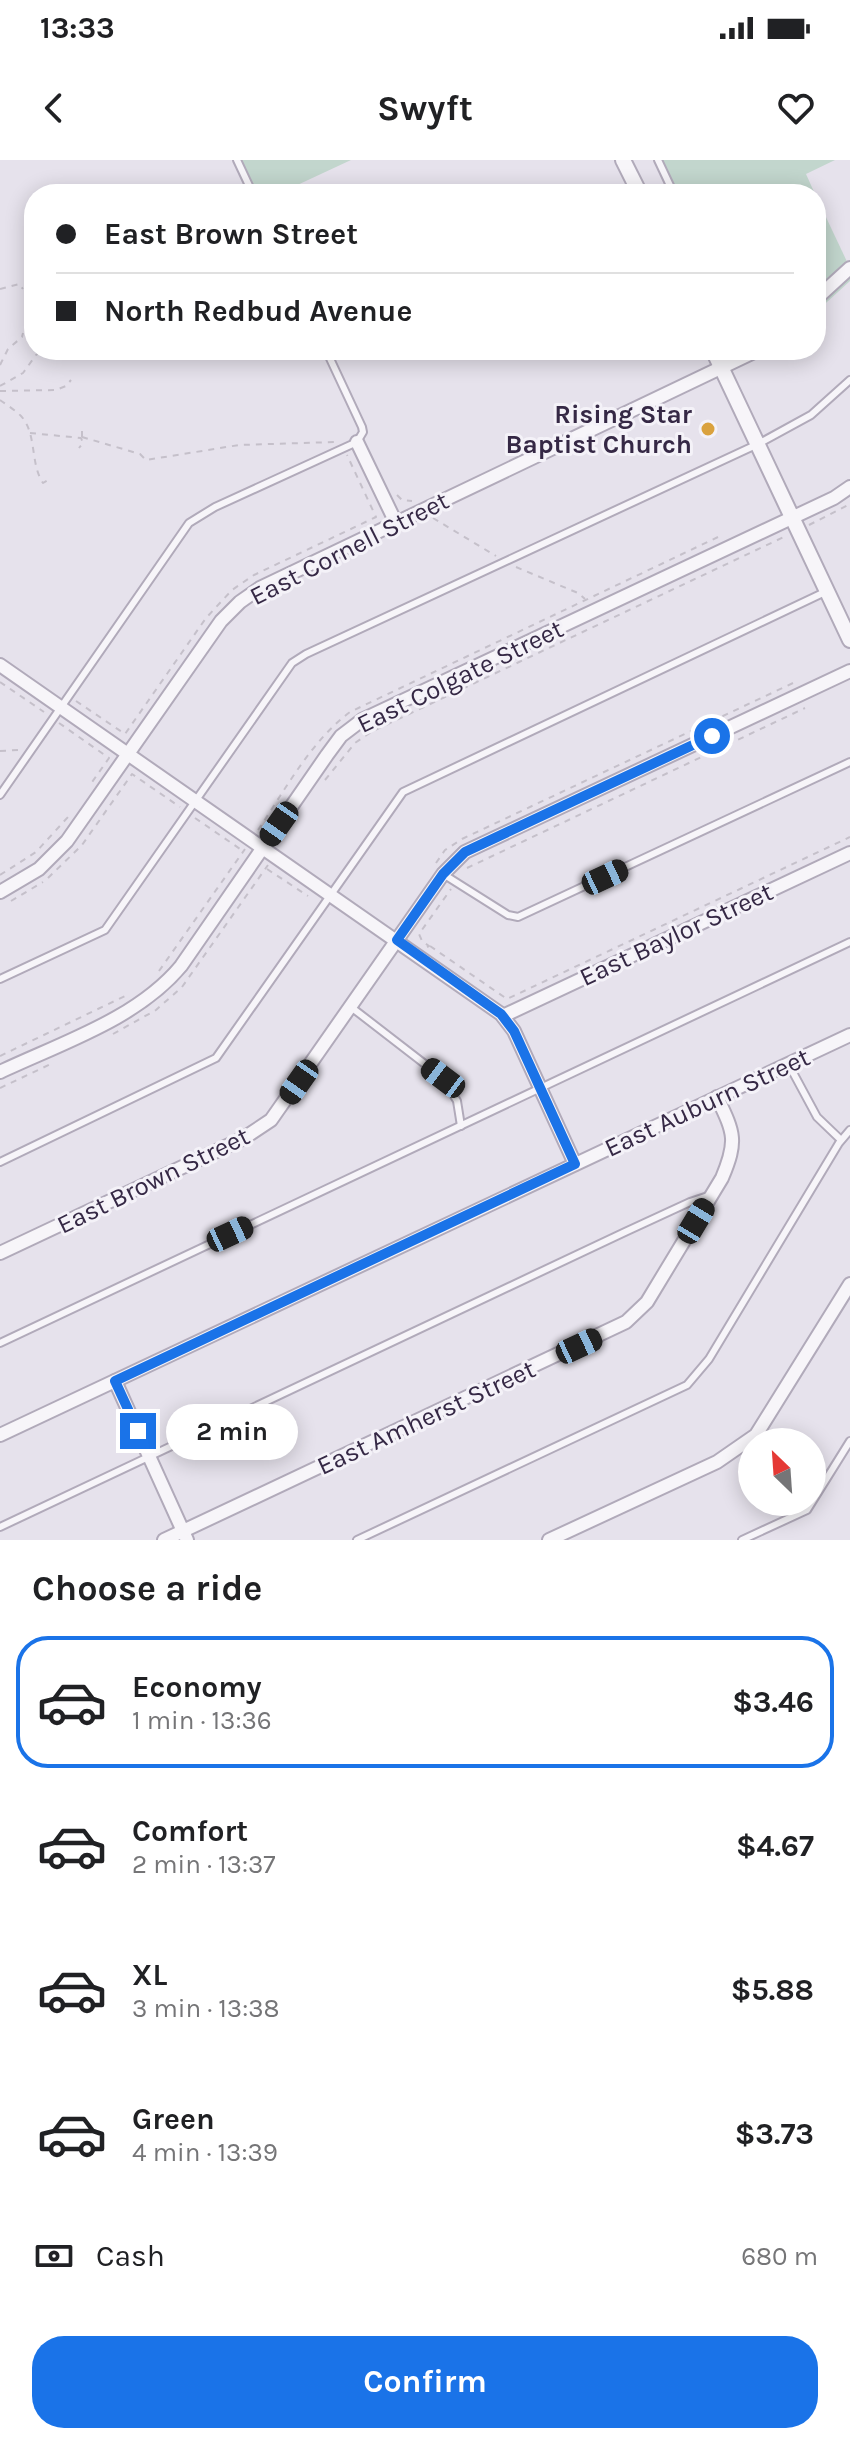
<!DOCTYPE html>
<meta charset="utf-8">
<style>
:root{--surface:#fff;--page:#f6f6f6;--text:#202124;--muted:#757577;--line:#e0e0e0;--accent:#1a73e8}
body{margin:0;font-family:Karla,sans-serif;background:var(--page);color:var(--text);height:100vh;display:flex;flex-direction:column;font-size:30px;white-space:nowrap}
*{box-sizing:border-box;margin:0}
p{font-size:26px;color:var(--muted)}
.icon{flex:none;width:44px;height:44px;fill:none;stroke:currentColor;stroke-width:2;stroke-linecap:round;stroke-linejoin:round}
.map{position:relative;height:1380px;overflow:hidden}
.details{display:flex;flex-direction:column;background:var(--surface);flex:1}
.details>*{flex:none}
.top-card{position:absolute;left:24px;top:24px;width:802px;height:176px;border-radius:32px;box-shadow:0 4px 20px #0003;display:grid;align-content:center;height:176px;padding:0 32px;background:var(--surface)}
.needle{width:52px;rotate:335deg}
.controls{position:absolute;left:738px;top:1268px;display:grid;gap:16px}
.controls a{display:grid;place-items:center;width:88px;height:88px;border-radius:50%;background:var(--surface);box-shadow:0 4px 20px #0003;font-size:40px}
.end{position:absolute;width:36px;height:36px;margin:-18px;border:10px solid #1a73e8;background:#fff;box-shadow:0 0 0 4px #fff}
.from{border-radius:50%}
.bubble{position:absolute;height:56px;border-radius:28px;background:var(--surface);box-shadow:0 4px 20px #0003;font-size:26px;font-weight:700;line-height:56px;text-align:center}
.car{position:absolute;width:24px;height:48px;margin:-24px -12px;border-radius:10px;box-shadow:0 0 6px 2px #0007;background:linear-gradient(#222 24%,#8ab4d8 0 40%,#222 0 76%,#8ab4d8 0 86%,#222 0)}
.top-card b{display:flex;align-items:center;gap:28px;height:76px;font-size:30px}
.top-card b+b{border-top:2px solid var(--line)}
.top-card i{width:20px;height:20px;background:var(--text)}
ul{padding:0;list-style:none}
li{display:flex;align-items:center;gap:24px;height:132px;margin:0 16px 12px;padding:0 16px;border:4px solid transparent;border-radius:32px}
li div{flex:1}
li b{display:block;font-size:30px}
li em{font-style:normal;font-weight:700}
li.current{border-color:var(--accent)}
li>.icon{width:72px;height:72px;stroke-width:1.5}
h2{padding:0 32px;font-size:36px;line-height:96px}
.pay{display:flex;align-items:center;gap:20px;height:88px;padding:0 32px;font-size:30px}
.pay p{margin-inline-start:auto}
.cta{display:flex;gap:16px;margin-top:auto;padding:16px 32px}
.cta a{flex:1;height:92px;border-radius:32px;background:var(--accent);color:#fff;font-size:32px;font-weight:700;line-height:92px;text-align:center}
.status{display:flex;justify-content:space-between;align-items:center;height:56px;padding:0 40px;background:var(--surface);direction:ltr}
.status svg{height:22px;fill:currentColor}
header{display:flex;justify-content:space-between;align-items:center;height:104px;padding:0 32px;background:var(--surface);font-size:36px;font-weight:700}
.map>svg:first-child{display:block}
</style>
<div class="status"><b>13:33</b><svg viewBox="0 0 49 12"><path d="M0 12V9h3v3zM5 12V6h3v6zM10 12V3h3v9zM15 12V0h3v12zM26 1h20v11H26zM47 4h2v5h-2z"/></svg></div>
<header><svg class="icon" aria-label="back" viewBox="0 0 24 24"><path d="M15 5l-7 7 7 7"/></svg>Swyft<svg class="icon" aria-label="heart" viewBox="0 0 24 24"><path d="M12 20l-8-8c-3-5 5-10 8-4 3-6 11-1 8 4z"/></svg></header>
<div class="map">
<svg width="850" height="1380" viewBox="0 0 850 1380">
<rect width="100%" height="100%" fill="#e6e2ec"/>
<g fill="#c2d6cd">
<polygon points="240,0 351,0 278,34 256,34"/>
<polygon points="656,0 835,0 806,14 815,34 674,34"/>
<polygon points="816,36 850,108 850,121 816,152"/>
</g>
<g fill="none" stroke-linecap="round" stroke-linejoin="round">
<defs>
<g id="service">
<polyline points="237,0 253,34"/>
<polyline points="658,0 674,34"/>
<polyline points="0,635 189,363 215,347 357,282 363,272 362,267 326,190"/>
<polyline points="443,714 508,755 518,757 850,602"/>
<polyline points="0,819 105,770 292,503 306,494 758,284 811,255 850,220"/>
<polyline points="351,847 443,918 457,941 461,966"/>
<polyline points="789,905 817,957 841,980"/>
<polyline points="0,1002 216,898 403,632 825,432"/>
<polyline points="0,1183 850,782"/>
<polyline points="0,1367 625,1072 690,1042 711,1035"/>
<polyline points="357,1380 687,1225 709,1199 839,983 850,970"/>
<polyline points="742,1380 807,1350 850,1281"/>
</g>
<g id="minor">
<polyline points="816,139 850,108"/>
<polyline points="357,282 396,363"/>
<polyline points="0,505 501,854 514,871 575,1004"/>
<polyline points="0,732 39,709 67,681 221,461 240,442 260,428 758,190"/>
<polyline points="503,856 850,693"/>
<path d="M0,912c61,-29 137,-53 181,-106l146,-211 14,-19 21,-16 472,-222 16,-11"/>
<polyline points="0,1093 244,978 271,960 443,714 465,692 850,511"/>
<polyline points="115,1221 187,1380"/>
<polyline points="0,1275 850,875"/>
<path d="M164,1380l462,-218 21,-20 75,-124c16,-38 12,-45 -5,-81"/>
<polyline points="549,1380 717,1302 756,1275 850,1124"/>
</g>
<g id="tertiary">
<polyline points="623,0 640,34"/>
<polyline points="713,190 850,480"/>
</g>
</defs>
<use href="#service" stroke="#b1aaba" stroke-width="10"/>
<use href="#minor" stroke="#b1aaba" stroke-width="16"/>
<use href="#tertiary" stroke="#b1aaba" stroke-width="18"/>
<g stroke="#c5c0ca" stroke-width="2" stroke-dasharray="6 6" stroke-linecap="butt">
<polyline points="0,129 19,124 23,129"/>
<polyline points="0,205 8,189 22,177 23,173"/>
<polyline points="0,226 23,213 36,195 44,190"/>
<polyline points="0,231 56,230 66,226 71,220"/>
<path d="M0,240c7,5 15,10 21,16 16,17 9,48 22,67l5,-3"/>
<polyline points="30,273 81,278 83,283 79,288"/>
<polyline points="82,277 140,294 146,300 239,285 334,282"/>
<polyline points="82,277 82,269"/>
<polyline points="397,335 402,340 412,341"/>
<polyline points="433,358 496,396"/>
<polyline points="809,365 850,344"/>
<polyline points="516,407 578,433 585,439"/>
<polyline points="0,522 44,552"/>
<polyline points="76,541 125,574 206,458 232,430 254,415 376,357 347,295"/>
<polyline points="59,563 109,598 90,625"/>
<polyline points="0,591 18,590"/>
<polyline points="325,620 355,583 371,572 786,376"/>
<polyline points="195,658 243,691"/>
<path d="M258,670c27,-40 53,-89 92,-118l368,-175"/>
<polyline points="436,703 445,690 462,679 793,523"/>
<polyline points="467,708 805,548"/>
<polyline points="267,709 308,736"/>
<polyline points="0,715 36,692 68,657"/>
<polyline points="48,718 82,685 132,614 180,647"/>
<polyline points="11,741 43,722"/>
<polyline points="430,786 507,839 850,677"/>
<polyline points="427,787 429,786 422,781 419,774 451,729"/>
<polyline points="159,811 245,689"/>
<polyline points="113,874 156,850 182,827 268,705"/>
<polyline points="0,896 125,836"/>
<polyline points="0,928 53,903"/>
</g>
<use href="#service" stroke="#f7f5f9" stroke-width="6"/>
<use href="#minor" stroke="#f7f5f9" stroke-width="12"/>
<use href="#tertiary" stroke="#f7f5f9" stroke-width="14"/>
</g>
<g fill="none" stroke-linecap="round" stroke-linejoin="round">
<polyline stroke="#1a73e8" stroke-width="10" points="138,1271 115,1221 575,1004 514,871 501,854 397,780 443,714 465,692 712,576"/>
</g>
<circle fill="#daa23e" stroke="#f4f2f8" stroke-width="3" cx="708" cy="269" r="8"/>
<g text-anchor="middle" stroke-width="6" stroke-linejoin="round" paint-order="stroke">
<g font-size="26" font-weight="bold" fill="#352845" stroke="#f4f2f8" text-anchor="end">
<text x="692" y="263">Rising Star<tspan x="692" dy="30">Baptist Church</tspan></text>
</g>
<g font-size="26" fill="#352845" stroke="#f4f2f8">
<text transform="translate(349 388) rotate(-27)" y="9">East Cornell Street</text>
<text transform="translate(460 516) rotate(-26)" y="9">East Colgate Street</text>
<text transform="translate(676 774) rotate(-25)" y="9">East Baylor Street</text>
<text transform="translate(707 942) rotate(-25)" y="9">East Auburn Street</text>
<text transform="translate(153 1020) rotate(-26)" y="9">East Brown Street</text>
<text transform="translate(426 1257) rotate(-25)" y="9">East Amherst Street</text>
</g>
</g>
</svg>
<div class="controls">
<a><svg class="needle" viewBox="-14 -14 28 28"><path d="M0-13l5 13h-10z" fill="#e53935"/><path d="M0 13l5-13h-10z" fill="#757577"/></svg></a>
</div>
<i class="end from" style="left:712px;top:576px"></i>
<i class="end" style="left:138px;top:1271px"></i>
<div class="bubble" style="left:166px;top:1244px;width:132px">2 min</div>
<i class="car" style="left:279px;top:664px;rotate:215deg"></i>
<i class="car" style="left:605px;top:717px;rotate:65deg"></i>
<i class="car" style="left:443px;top:918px;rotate:307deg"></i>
<i class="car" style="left:299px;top:922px;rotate:215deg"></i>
<i class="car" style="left:696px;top:1061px;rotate:31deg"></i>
<i class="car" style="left:230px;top:1074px;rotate:65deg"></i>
<i class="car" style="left:579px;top:1186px;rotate:65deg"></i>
<div class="top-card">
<b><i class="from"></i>East Brown Street</b>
<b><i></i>North Redbud Avenue</b>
</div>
</div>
<section class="details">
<h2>Choose a ride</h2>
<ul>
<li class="current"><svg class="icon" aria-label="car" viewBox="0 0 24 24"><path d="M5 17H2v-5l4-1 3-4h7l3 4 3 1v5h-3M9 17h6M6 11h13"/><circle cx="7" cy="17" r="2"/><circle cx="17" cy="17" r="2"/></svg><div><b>Economy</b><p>1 min · 13:36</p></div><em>$3.46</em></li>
<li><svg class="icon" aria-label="car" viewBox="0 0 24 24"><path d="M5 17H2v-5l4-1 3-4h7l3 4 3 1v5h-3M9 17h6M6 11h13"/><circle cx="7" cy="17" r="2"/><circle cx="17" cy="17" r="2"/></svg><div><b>Comfort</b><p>2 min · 13:37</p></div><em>$4.67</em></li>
<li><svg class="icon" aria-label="car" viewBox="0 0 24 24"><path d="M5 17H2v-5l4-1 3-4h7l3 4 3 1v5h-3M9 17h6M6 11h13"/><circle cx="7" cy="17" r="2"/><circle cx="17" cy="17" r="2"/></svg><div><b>XL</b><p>3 min · 13:38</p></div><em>$5.88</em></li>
<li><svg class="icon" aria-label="car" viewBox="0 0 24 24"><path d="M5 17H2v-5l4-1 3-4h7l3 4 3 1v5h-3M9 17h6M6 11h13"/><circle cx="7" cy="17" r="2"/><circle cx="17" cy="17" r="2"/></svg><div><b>Green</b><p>4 min · 13:39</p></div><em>$3.73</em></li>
</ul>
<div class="pay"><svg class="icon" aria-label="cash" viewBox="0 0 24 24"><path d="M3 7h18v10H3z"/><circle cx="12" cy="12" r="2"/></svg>Cash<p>680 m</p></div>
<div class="cta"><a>Confirm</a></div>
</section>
